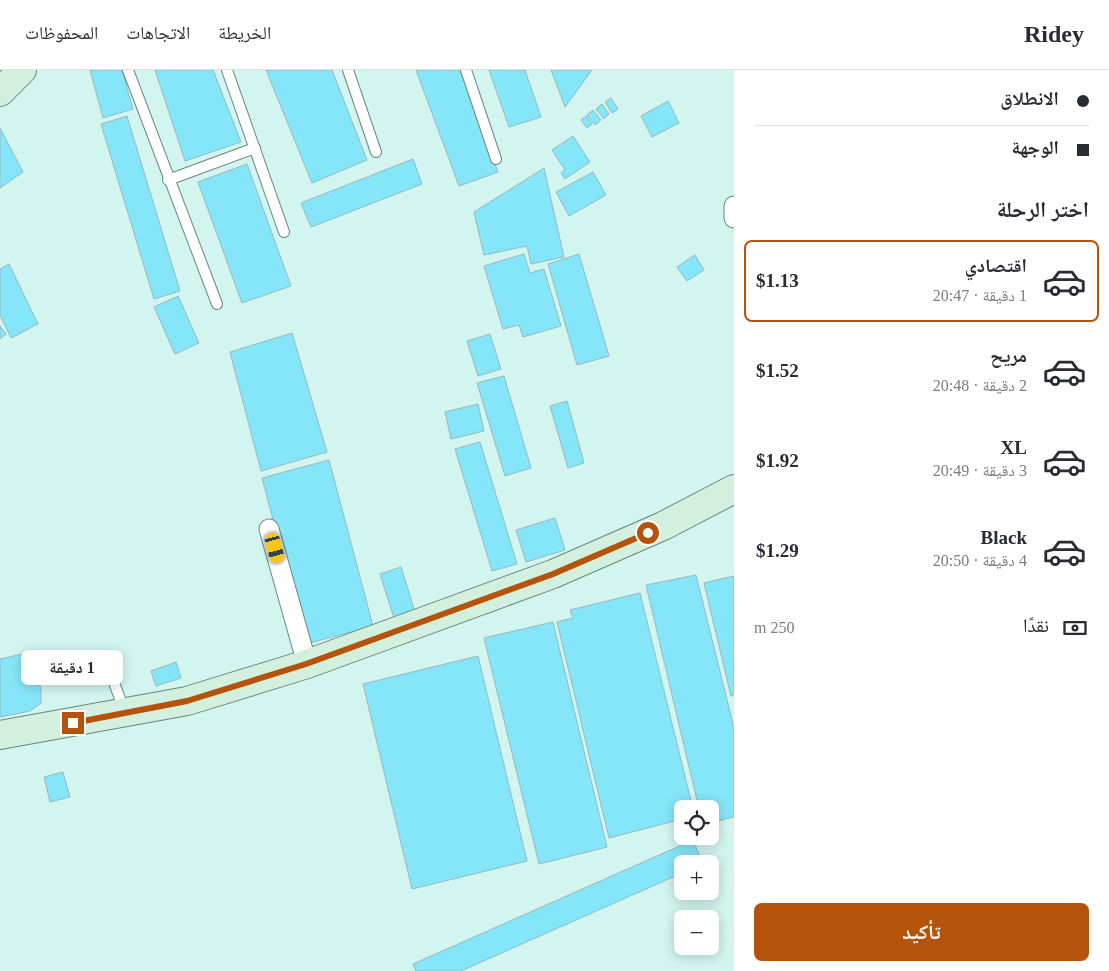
<!DOCTYPE html>
<html lang="ar">
<meta charset="utf-8">
<style>
:root{--surface:#fff;--page:#f2f2f3;--text:#2b2b33;--muted:#7c7c81;--line:#e1e1e2;--accent:#b45309}
body{margin:0;font-family:"Times New Roman","Noto Naskh Arabic",serif;background:var(--page);color:var(--text);direction:rtl;height:100vh;display:flex;flex-direction:column;font-size:19px;white-space:nowrap}
*{box-sizing:border-box;margin:0}
p{font-size:16px;color:var(--muted)}
.icon{flex:none;width:28px;height:28px;fill:none;stroke:currentColor;stroke-width:2;stroke-linecap:round;stroke-linejoin:round}
.map{position:relative;flex:1;overflow:hidden;direction:ltr}
.sheet{display:flex;flex-direction:column;background:var(--surface);width:375px}
.sheet>*{flex:none}
.guide{display:grid;align-content:center;height:110px;padding:0 20px;background:var(--surface)}
.buttons{position:absolute;left:674px;top:730px;display:grid;gap:10px}
.buttons a{display:grid;place-items:center;width:45px;height:45px;border-radius:8px;background:var(--surface);box-shadow:0 2px 12px #0003;font-size:25px}
.end{position:absolute;width:22px;height:22px;margin:-11px;border:6px solid #b45309;background:#fff;box-shadow:0 0 0 2px #fff}
.from{border-radius:50%}
.bubble{position:absolute;height:35px;border-radius:8px;background:var(--surface);box-shadow:0 2px 12px #0003;font-size:16px;font-weight:800;line-height:35px;text-align:center;direction:rtl}
.car{position:absolute;width:15px;height:30px;margin:-15px -8px;border-radius:6px;box-shadow:0 0 4px 1px #0007;background:linear-gradient(#f5c518 24%,#345 0 40%,#f5c518 0 76%,#345 0 86%,#f5c518 0)}
.guide b{display:flex;align-items:center;gap:18px;height:48px;font-size:19px}
.guide b+b{border-top:1px solid var(--line)}
.guide i{width:12px;height:12px;background:var(--text)}
ul{padding:0;list-style:none}
li{display:flex;align-items:center;gap:15px;height:82px;margin:0 10px 8px;padding:0 10px;border:2px solid transparent;border-radius:8px}
li div{flex:1}
li b{display:block;font-size:19px}
li em{font-style:normal;font-weight:800}
li.current{border-color:var(--accent)}
li>.icon{width:45px;height:45px;stroke-width:1.5}
h2{padding:0 20px;font-size:22px;line-height:60px}
.pay{display:flex;align-items:center;gap:12px;height:55px;padding:0 20px;font-size:19px}
.pay p{margin-inline-start:auto}
.cta{display:flex;gap:10px;margin-top:auto;padding:10px 20px}
.cta a{flex:1;height:58px;border-radius:8px;background:var(--accent);color:#fff;font-size:20px;font-weight:800;line-height:58px;text-align:center}
header{display:flex;align-items:center;gap:30px;box-sizing:border-box;height:70px;padding:0 25px;background:var(--surface);border-bottom:1px solid var(--line)}
header strong{font-size:24px}
nav{display:flex;gap:28px;margin-inline-start:auto;font-size:18px}
main{display:flex;flex:1;min-height:0}
.map>svg:first-child{display:block}
</style>
<header>
<strong>Ridey</strong>
<nav><a>الخريطة</a><a>الاتجاهات</a><a>المحفوظات</a></nav>
</header>
<main>
<section class="sheet">
<div class="guide">
<b><i class="from"></i>الانطلاق</b>
<b><i></i>الوجهة</b>
</div>
<h2>اختر الرحلة</h2>
<ul>
<li class="current"><svg class="icon" aria-label="car" viewBox="0 0 24 24"><path d="M5 17H2v-5l4-1 3-4h7l3 4 3 1v5h-3M9 17h6M6 11h13"/><circle cx="7" cy="17" r="2"/><circle cx="17" cy="17" r="2"/></svg><div><b>اقتصادي</b><p>1 دقيقة · 20:47</p></div><em>$1.13</em></li>
<li><svg class="icon" aria-label="car" viewBox="0 0 24 24"><path d="M5 17H2v-5l4-1 3-4h7l3 4 3 1v5h-3M9 17h6M6 11h13"/><circle cx="7" cy="17" r="2"/><circle cx="17" cy="17" r="2"/></svg><div><b>مريح</b><p>2 دقيقة · 20:48</p></div><em>$1.52</em></li>
<li><svg class="icon" aria-label="car" viewBox="0 0 24 24"><path d="M5 17H2v-5l4-1 3-4h7l3 4 3 1v5h-3M9 17h6M6 11h13"/><circle cx="7" cy="17" r="2"/><circle cx="17" cy="17" r="2"/></svg><div><b>XL</b><p>3 دقيقة · 20:49</p></div><em>$1.92</em></li>
<li><svg class="icon" aria-label="car" viewBox="0 0 24 24"><path d="M5 17H2v-5l4-1 3-4h7l3 4 3 1v5h-3M9 17h6M6 11h13"/><circle cx="7" cy="17" r="2"/><circle cx="17" cy="17" r="2"/></svg><div><b>Black</b><p>4 دقيقة · 20:50</p></div><em>$1.29</em></li>
</ul>
<div class="pay"><svg class="icon" aria-label="cash" viewBox="0 0 24 24"><path d="M3 7h18v10H3z"/><circle cx="12" cy="12" r="2"/></svg>نقدًا<p>250 m</p></div>
<div class="cta"><a>تأكيد</a></div>
</section>
<div class="map">
<svg width="734" height="901" viewBox="0 0 734 901">
<rect width="100%" height="100%" fill="#d2f5ef"/>
<g fill="#84e6f8" stroke="#96b8bf">
<polygon points="90,0 122,0 133,39 103,48"/>
<polygon points="155,0 213,0 241,72 185,91"/>
<polygon points="266,0 332,0 367,90 312,113"/>
<polygon points="416,0 460,0 498,102 459,116"/>
<polygon points="489,0 525,0 541,47 509,57"/>
<polygon points="551,0 592,0 565,37"/>
<polygon points="611,28 618,39 612,43 605,32"/>
<polygon points="668,31 679,53 652,67 641,46"/>
<polygon points="602,34 609,44 604,49 596,39"/>
<polygon points="593,40 601,50 595,55 587,45"/>
<polygon points="127,46 180,221 154,229 101,54"/>
<polygon points="586,46 592,54 587,58 581,50"/>
<polygon points="0,58 23,102 0,118"/>
<polygon points="573,66 590,92 565,109 561,103 565,100 552,80"/>
<polygon points="413,89 422,114 311,157 301,133"/>
<polygon points="247,94 291,216 242,233 198,112"/>
<polygon points="544,98 564,187 531,194 527,176 484,185 474,142"/>
<polygon points="593,102 606,125 569,146 556,122"/>
<polygon points="524,184 530,203 544,199 561,256 523,267 519,255 503,259 484,196"/>
<polygon points="579,184 609,286 577,295 548,194"/>
<polygon points="695,185 704,200 687,211 677,197"/>
<polygon points="9,194 38,254 11,268 0,245 0,199"/>
<polygon points="178,226 199,273 175,284 154,237"/>
<polygon points="0,256 6,264 0,269"/>
<polygon points="292,263 327,382 261,401 230,282"/>
<polygon points="490,264 501,299 478,306 467,271"/>
<polygon points="504,306 531,398 505,406 477,313"/>
<polygon points="567,331 584,393 568,398 550,336"/>
<polygon points="478,334 484,361 451,369 445,342"/>
<polygon points="480,372 517,494 492,501 455,379"/>
<polygon points="329,390 373,556 306,574 262,408"/>
<polygon points="555,448 565,480 526,492 516,460"/>
<polygon points="401,497 415,542 394,548 380,504"/>
<polygon points="696,505 734,658 734,747 710,753 710,739 699,739 646,515"/>
<polygon points="734,506 734,625 731,626 704,513"/>
<polygon points="640,523 693,739 682,739 682,749 609,768 557,552 573,548 570,540"/>
<polygon points="553,552 607,777 539,794 484,568"/>
<polygon points="27,583 41,619 41,633 30,641 0,647 0,589"/>
<polygon points="478,586 527,791 412,819 363,614"/>
<polygon points="176,592 181,608 156,616 151,601"/>
<polygon points="63,702 70,727 50,732 44,707"/>
<polygon points="693,770 703,794 682,794 682,803 461,901 416,901 413,894"/>
</g>
<g fill="none" stroke-linecap="round" stroke-linejoin="round">
<defs>
<g id="lane">
<polyline points="128,0 217,234"/>
<polyline points="227,0 284,162"/>
<polyline points="348,0 376,82"/>
<polyline points="466,0 496,89"/>
<polyline points="168,110 255,78"/>
<polyline points="110,602 125,642"/>
</g>
<g id="street">
<polyline points="734,136 734,148"/>
<polyline points="269,459 307,594"/>
</g>
<g id="secondary">
<polyline points="0,22 22,0"/>
<polyline points="0,665 187,631 307,594 553,504 663,456 734,419"/>
</g>
</defs>
<use href="#lane" stroke="#668781" stroke-width="12"/>
<use href="#street" stroke="#668781" stroke-width="21"/>
<use href="#secondary" stroke="#668781" stroke-width="30"/>
<use href="#lane" stroke="#fff" stroke-width="10"/>
<use href="#street" stroke="#fff" stroke-width="19"/>
<use href="#secondary" stroke="#d3f0de" stroke-width="28"/>
</g>
<g fill="none" stroke-linecap="round" stroke-linejoin="round">
<polyline stroke="#b45309" stroke-width="6" points="73,653 187,631 306,594 553,504 648,463"/>
</g>
</svg>
<div class="buttons">
<a><svg class="icon" aria-label="locate" viewBox="0 0 24 24"><circle cx="12" cy="12" r="6"/><path d="M12 2v4M12 18v4M2 12h4M18 12h4"/></svg></a>
<a>+</a>
<a>−</a>
</div>
<i class="end from" style="left:648px;top:463px"></i>
<i class="end" style="left:73px;top:653px"></i>
<div class="bubble" style="left:21px;top:580px;width:102px">1 دقيقة</div>
<i class="car" style="left:275px;top:478px;rotate:165deg"></i>
</div>
</main>
